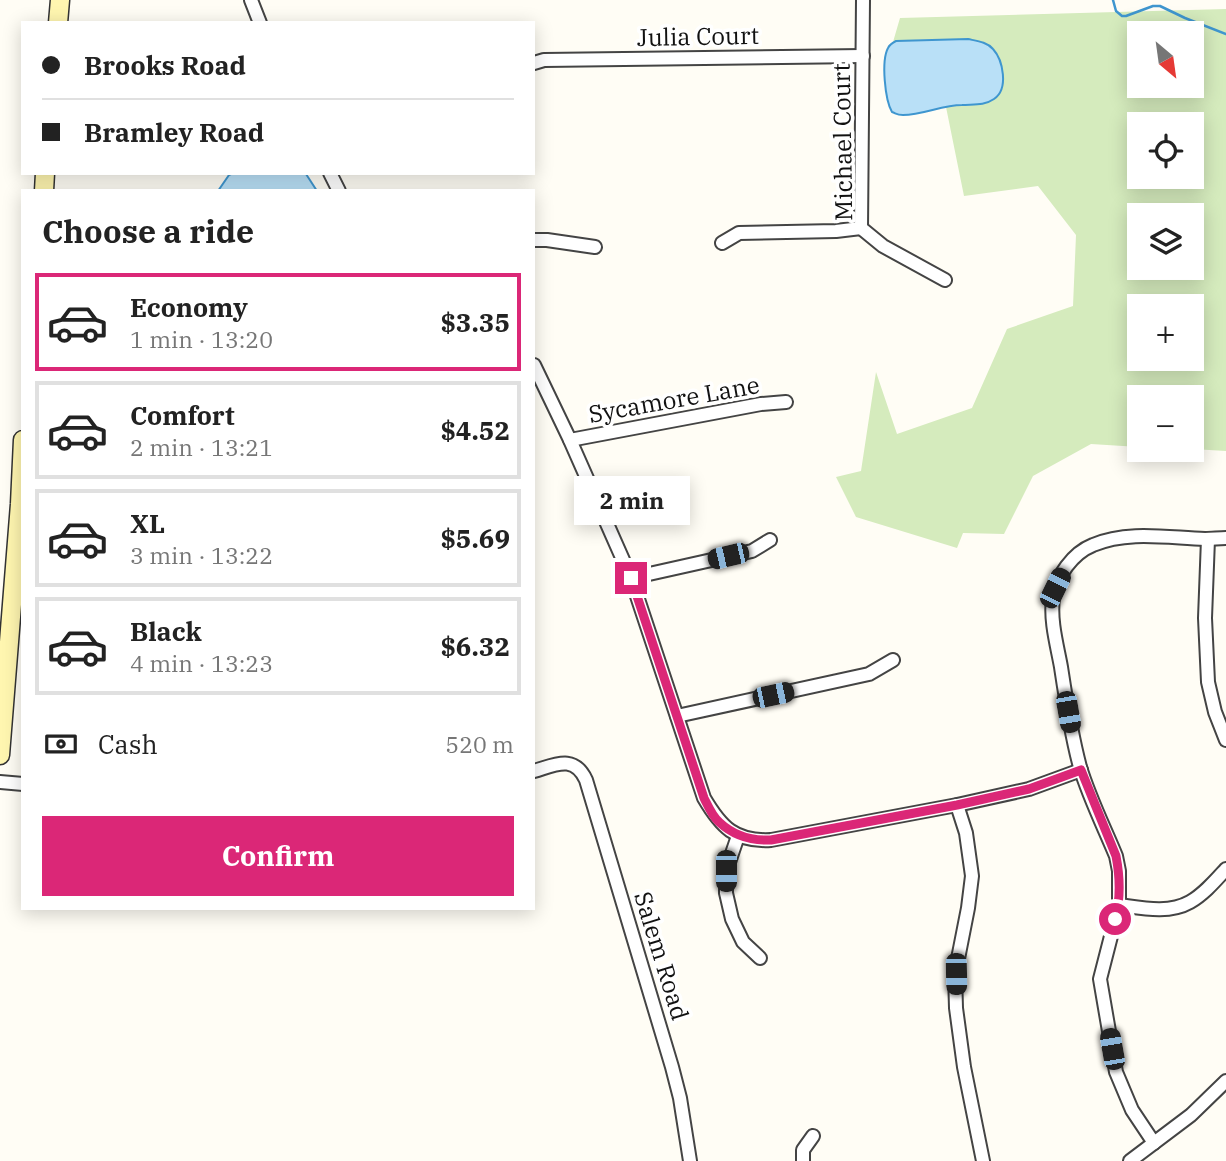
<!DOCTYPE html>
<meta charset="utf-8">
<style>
:root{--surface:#fff;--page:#f2f2f2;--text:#222;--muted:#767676;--line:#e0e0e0;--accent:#db2777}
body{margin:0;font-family:"IBM Plex Serif",serif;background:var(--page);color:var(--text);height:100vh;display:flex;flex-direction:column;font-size:26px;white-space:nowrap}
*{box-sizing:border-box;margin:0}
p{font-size:23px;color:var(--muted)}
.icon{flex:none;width:38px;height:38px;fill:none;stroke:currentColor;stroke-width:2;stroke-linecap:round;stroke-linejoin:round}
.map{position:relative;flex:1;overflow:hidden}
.side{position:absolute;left:21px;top:189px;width:514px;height:721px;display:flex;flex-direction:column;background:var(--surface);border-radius:0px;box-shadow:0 4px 18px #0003}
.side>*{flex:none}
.top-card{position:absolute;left:21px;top:21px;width:514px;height:154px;border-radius:0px;box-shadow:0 4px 18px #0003;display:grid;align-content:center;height:154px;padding:0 21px;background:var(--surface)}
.needle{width:46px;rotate:151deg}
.controls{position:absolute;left:1127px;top:21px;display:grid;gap:14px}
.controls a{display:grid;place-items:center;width:77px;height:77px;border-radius:0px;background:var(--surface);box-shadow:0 4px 18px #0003;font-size:35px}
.end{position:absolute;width:32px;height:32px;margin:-16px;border:9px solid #db2777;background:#fff;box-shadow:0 0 0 4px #fff}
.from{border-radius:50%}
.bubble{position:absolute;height:49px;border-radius:0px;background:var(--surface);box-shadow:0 4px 18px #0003;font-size:23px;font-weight:700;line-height:49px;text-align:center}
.car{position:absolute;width:21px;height:42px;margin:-21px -10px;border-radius:9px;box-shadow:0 0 5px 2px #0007;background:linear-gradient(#222 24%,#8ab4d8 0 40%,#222 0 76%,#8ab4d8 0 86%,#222 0)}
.top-card b{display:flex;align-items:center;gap:24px;height:66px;font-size:26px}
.top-card b+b{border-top:2px solid var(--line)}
.top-card i{width:18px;height:18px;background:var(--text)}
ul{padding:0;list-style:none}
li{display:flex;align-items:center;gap:21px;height:98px;margin:0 14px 10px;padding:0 7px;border:4px solid var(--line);border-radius:0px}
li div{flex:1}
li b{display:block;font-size:26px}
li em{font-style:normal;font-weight:700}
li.current{border-color:var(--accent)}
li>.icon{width:63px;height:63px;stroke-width:1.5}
h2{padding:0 21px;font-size:32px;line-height:84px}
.pay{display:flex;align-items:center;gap:18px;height:77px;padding:0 21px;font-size:26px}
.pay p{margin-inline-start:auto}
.primary-button{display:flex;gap:14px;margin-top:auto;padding:14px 21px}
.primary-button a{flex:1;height:80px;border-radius:0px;background:var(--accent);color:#fff;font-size:28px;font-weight:700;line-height:80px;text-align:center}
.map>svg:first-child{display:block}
</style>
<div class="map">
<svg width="1226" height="1161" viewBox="0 0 1226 1161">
<rect width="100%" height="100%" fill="#fffdf5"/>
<path fill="#d5ebbd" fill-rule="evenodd" d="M1226,9v442l-34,-2v-52h-53v50l-48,-3 -58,32 -29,58 -41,-1 -6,15 -101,-31 -20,-40 25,-6 15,-99 21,62 75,-26 35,-79 66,-23 3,-71 -38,-49 -74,10 -18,-89c27,-4 61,4 56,-36 -1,-8 -4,-20 -11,-24 -18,-12 -68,-6 -91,-7l-7,2 7,-24zM1139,33h53v53h-53zM1139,124h53v53h-53zM1139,215h53v53h-53zM1139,306h53v53h-53z"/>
<g fill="#b9e0f7" stroke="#3f96cf" stroke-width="2">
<path d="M968,39c9,2 19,3 25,10 10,11 16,40 1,50 -10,7 -21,5 -32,6 -20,0 -39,10 -59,10 -6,0 -6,-1 -11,-3 -7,-12 -11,-51 -4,-64 2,-4 4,-5 8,-7z"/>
<polygon points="233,173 303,173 306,174 317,191 218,191 229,175"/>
</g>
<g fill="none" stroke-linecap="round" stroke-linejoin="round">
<polyline stroke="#3f96cf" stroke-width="2.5" points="1113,0 1116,11 1122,16 1126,16 1153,6 1160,6 1185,18 1226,34"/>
<defs>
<g id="street">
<polyline points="251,0 260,23"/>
<polyline points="863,0 861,228 883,246 945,280"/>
<polyline points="534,63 544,60 863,56"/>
<polyline points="330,173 339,191"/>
<polyline points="534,240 547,240 595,247"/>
<polyline points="722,243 739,233 836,231 861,228"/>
<path d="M534,365l36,75 61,138 73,220c17,29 31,44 67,42l186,-35 72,-16 52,-19"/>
<polyline points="570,440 761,404 786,402"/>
<polyline points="1208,539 1205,618 1208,682 1215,712 1226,740"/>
<polyline points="631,578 752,551 770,540"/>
<polyline points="677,716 869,674 893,660"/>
<path d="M534,771c21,-6 40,-17 52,9l86,287 8,31 10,63"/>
<polyline points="0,782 23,784"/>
<polyline points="957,805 966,833 972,876 968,908 955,974 956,1008 964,1067 983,1161"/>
<polyline points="738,836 726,871 726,893 732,919 743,942 760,958"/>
<path d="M1119,905c23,3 50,9 71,-3 14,-8 25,-21 36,-33"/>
<path d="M1154,1143l-22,-33 -16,-38 -16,-93 19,-74v-34l-3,-15c-12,-29 -27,-59 -36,-89 -9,-33 -14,-67 -19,-100 -4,-22 -11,-46 -8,-69 3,-22 20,-45 40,-53 35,-15 76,-7 112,-6 7,0 14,-1 21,-1"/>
<polyline points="803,1161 803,1150 813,1136"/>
<polyline points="1130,1161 1191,1115 1226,1081"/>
</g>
<g id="secondary">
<polyline points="58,23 60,0"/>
<polyline points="44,191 45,173"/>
<polyline points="0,755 20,504 23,440"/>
</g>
</defs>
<use href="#street" stroke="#444" stroke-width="16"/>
<use href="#secondary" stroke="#333" stroke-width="21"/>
<use href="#street" stroke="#fff" stroke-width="12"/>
<use href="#secondary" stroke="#fff6b0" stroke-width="18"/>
</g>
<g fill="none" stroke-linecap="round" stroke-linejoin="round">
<path stroke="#db2777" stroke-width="9" d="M631,578l73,220c4,8 8,18 15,24 15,14 32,19 52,18l186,-35 72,-16 52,-19 35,86c4,21 5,42 -1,63"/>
</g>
<g text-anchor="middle" stroke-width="7" stroke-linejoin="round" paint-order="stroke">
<g font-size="24" fill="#111" stroke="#fff">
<text transform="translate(698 37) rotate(-1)" y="8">Julia Court</text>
<text transform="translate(843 142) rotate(-91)" y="8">Michael Court</text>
<text transform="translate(674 400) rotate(-10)" y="8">Sycamore Lane</text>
<text transform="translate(661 956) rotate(73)" y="8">Salem Road</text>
</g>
</g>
</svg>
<div class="controls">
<a><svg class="needle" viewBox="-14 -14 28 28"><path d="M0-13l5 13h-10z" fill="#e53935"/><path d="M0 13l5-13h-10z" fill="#767676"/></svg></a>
<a><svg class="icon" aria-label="locate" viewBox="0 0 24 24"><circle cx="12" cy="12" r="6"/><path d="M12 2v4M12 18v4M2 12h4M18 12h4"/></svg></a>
<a><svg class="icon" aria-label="layers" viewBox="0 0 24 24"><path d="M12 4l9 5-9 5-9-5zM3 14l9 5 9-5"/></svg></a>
<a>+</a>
<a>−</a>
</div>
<i class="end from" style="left:1115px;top:919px"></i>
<i class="end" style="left:631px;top:578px"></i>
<div class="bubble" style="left:574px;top:476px;width:116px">2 min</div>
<i class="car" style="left:728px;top:556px;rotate:257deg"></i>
<i class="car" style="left:1055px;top:588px;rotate:26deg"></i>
<i class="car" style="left:773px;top:695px;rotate:78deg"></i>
<i class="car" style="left:1068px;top:712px;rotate:170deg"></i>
<i class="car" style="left:726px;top:871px;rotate:180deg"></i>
<i class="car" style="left:956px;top:974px;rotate:179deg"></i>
<i class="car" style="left:1112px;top:1049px;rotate:350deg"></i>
<div class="top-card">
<b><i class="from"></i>Brooks Road</b>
<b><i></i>Bramley Road</b>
</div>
<section class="side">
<h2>Choose a ride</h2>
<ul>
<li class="current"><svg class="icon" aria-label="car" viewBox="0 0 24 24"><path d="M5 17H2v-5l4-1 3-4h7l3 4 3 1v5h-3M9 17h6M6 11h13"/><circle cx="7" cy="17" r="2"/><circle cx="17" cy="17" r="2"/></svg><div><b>Economy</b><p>1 min · 13:20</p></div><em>$3.35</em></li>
<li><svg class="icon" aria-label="car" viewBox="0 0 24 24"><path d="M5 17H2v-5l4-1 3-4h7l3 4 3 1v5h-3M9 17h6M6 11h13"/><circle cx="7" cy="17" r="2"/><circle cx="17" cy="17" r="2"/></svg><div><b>Comfort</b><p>2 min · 13:21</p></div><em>$4.52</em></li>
<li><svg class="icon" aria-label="car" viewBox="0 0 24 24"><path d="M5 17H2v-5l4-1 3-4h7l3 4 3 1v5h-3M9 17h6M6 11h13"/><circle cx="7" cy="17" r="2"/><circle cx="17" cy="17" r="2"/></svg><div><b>XL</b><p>3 min · 13:22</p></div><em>$5.69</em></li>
<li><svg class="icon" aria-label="car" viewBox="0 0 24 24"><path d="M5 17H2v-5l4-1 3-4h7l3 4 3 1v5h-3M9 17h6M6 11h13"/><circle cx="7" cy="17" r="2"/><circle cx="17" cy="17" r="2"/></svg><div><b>Black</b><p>4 min · 13:23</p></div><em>$6.32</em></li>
</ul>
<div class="pay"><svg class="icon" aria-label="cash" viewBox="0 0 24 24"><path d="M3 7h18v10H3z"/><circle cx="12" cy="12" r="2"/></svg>Cash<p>520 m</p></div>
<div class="primary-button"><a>Confirm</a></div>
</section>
</div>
